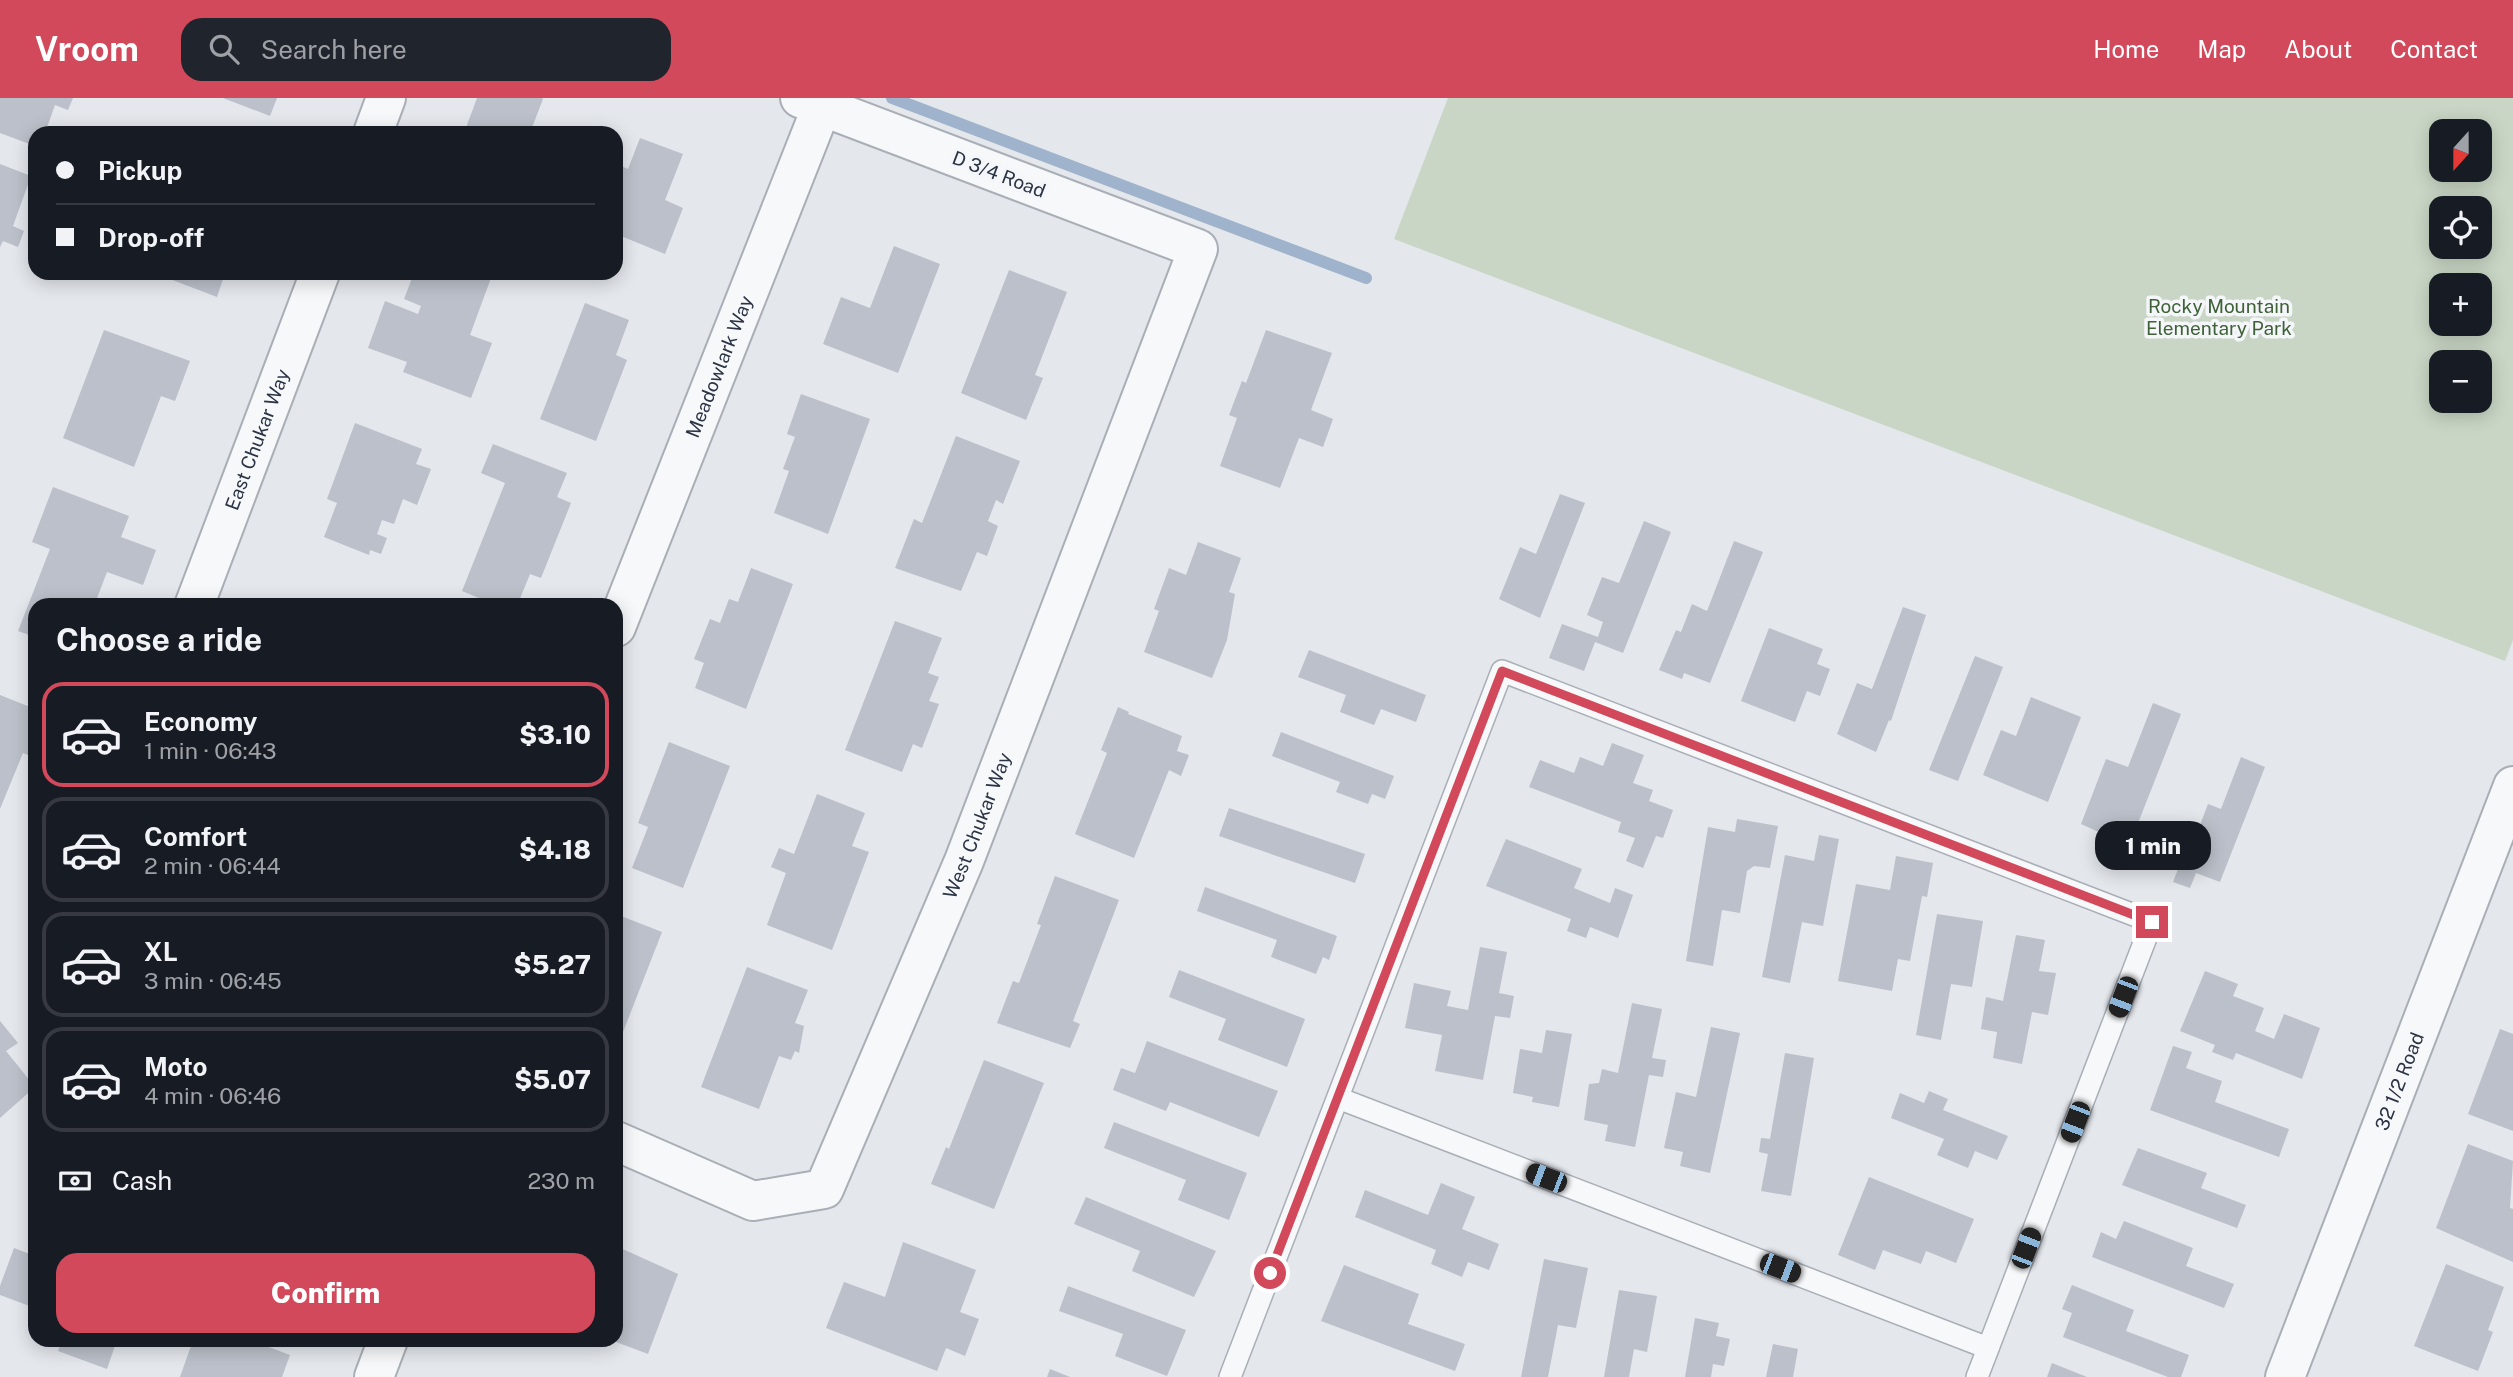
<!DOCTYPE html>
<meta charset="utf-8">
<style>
:root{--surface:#171b24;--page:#20242c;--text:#f1f3f6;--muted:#9ea1a6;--line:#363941;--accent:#d1495b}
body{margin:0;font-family:"Public Sans",sans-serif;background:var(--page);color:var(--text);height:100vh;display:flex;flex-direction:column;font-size:26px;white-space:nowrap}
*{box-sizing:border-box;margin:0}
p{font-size:23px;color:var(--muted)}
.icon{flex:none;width:38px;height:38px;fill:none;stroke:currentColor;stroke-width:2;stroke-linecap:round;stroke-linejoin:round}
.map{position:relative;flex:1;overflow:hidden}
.drawer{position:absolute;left:28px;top:500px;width:595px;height:749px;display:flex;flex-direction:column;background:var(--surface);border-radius:21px;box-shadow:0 4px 18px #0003}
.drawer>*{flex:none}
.top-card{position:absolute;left:28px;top:28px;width:595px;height:154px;border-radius:21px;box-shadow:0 4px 18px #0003;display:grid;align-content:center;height:154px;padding:0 28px;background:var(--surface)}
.needle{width:46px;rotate:201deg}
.controls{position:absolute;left:2429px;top:21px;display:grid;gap:14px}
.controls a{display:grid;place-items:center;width:63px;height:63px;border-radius:14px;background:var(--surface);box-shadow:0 4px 18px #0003;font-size:35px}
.end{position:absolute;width:32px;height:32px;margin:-16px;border:9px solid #d1495b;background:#fff;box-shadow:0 0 0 4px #fff}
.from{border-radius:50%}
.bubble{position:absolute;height:49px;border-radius:21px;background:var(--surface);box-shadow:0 4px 18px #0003;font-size:23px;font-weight:800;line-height:49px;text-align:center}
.car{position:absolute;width:21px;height:42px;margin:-21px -10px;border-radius:9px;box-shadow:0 0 5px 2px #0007;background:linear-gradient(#222 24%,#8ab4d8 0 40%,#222 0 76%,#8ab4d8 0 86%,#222 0)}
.top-card b{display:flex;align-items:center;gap:24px;height:66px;font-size:26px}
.top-card b+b{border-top:2px solid var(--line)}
.top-card i{width:18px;height:18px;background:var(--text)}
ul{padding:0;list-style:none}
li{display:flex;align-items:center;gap:21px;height:105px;margin:0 14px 10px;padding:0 14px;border:4px solid var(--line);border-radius:21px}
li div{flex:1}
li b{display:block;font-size:26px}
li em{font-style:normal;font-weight:800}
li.on{border-color:var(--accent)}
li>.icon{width:63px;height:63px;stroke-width:1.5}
h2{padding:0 28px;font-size:32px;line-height:84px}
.pay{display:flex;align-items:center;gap:18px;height:77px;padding:0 28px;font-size:26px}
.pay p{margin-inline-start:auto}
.cta{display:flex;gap:14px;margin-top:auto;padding:14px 28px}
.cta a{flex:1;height:80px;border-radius:21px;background:var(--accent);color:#fff;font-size:28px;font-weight:800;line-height:80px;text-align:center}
header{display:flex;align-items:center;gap:42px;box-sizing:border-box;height:98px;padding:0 35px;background:var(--accent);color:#fff}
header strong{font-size:33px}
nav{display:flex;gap:38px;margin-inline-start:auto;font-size:24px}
.search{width:490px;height:63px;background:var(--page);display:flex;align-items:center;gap:18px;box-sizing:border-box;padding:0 24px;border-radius:21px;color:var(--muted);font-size:26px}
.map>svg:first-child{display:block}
</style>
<header>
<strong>Vroom</strong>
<div class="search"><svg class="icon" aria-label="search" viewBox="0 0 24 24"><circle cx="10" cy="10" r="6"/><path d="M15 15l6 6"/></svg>Search here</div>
<nav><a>Home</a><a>Map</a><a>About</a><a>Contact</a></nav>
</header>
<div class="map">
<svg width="2513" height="1279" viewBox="0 0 2513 1279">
<rect width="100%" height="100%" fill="#e4e7ec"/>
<path fill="#c9d6c5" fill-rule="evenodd" d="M1448,0h1065v542l-8,21 -1111,-422zM2441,33h39v39h-39zM2441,110h39v39h-39zM2441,187h39v39h-39zM2441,264h39v39h-39z"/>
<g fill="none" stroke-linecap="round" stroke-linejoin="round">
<polyline stroke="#9fb4cc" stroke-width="12" points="892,0 1366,180"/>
</g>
<g fill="#bbc0ca">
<polygon points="0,0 73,0 68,12 55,7 45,35 35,35 35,48 0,35"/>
<polygon points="223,0 277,0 270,18"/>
<polygon points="477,0 542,0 543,1 530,35 464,35"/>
<polygon points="640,40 683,56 665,102 683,110 665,156 616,136 616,82 621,68 628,71"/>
<polygon points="0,66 31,78 13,128 24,133 18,149 3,143 0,149"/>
<polygon points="894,148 940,166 898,275 823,246 841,199 870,210"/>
<polygon points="1009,172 1067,194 1035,277 1043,280 1026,322 961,295"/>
<polygon points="163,175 225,175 217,199 162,178"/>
<polygon points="414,175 478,175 491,180 470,237 492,245 471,300 403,274 407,264 368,250 385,203 418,216 421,208 404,201"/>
<polygon points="585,205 629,222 616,257 627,262 596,343 540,321"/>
<polygon points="104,232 190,263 175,303 161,298 134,369 63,340"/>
<polygon points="1266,232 1332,255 1311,312 1333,321 1323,349 1299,340 1280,390 1220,368 1237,320 1229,317 1242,283 1246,285"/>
<polygon points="801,296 870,321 828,436 774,415 789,373 783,371 795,339 787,336"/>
<polygon points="355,325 422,351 416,366 431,371 417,407 403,401 394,426 382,422 377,436 387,440 381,456 370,452 369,457 324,439 337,405 327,401"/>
<polygon points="956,338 1020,363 1003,406 996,402 988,423 998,428 987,458 977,454 961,493 895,470 914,421 922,425"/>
<polygon points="493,346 567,375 557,399 571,405 541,480 530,476 517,508 498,508 462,493 505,385 481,375"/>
<polygon points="53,389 129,418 121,439 156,452 143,487 107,474 94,508 35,508 35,539 18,533 50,451 32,444"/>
<polygon points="1560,396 1585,405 1540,520 1499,501 1520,449 1536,456"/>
<polygon points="1644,423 1671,434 1623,555 1595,544 1584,573 1549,560 1562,526 1598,539 1603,524 1587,517 1602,479 1619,485"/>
<polygon points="1734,443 1763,454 1710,585 1684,575 1682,581 1659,572 1676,532 1681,534 1692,506 1707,513"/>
<polygon points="1198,444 1241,460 1229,494 1235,496 1227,542 1212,580 1144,554 1159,513 1154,511 1169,470 1186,477"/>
<polygon points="751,470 793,486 746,611 695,590 704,565 694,561 710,521 720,525 729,501 738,504"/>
<polygon points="289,500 308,507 308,508 286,508"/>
<polygon points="1903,509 1926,517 1891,623 1889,622 1876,654 1837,636 1857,585 1872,591"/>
<polygon points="895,523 942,540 928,575 939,579 929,603 939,606 922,650 913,646 902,674 845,652"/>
<polygon points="1769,530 1823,551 1817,566 1830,571 1820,598 1807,593 1795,624 1741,603"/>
<polygon points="1309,552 1426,597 1416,624 1381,611 1374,627 1340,614 1346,597 1298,579"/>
<polygon points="1975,558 2003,569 1958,683 1929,672"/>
<polygon points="0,597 35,611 35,660 23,655 0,711"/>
<polygon points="2031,599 2081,619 2048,704 1983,677 2001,632 2016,638"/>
<polygon points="2153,605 2181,616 2129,748 2081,726 2106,661 2128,669"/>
<polygon points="1118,609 1129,614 1128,616 1182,638 1177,653 1189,657 1181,678 1169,672 1134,760 1075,736 1107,655 1101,652"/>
<polygon points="1281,634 1394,678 1385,701 1372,696 1368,706 1336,694 1340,684 1272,658"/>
<polygon points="669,644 730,668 683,790 632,770 648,729 638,725"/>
<polygon points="1612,645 1644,657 1633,685 1653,692 1649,703 1673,712 1663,740 1656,738 1643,770 1626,763 1635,740 1618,734 1621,724 1529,689 1540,662 1574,675 1580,659 1603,668"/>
<polygon points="2241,659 2265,669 2220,784 2196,775 2190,790 2173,784 2196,725 2200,727 2208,706 2221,711"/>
<polygon points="817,696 865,715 852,748 869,754 832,852 767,827 786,775 771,769 779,750 794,756"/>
<polygon points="1229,710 1365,756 1355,785 1219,738"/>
<polygon points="1737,721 1778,728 1770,770 1754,768 1747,773 1740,815 1722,812 1713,868 1686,863 1708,729 1735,734"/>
<polygon points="1819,737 1839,741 1823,828 1802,824 1790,885 1762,879 1785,757 1814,763"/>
<polygon points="1506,741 1582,771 1574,790 1610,805 1615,790 1633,797 1618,840 1590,829 1586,840 1567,833 1571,821 1486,788"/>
<polygon points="1896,758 1933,765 1927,799 1922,798 1910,863 1898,861 1892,893 1838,883 1856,786 1890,792"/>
<polygon points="1055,778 1119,802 1073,923 1080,926 1070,950 997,925 1013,883 1019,885 1041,827 1037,826"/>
<polygon points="1205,789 1337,838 1329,862 1323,859 1316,876 1271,859 1277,842 1197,813"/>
<polygon points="616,816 662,834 616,952"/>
<polygon points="1937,816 1983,823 1972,889 1951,886 1941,942 1916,937"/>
<polygon points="2016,837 2045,842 2039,873 2056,875 2048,917 2032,914 2022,966 1993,960 1997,934 1981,931 1986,899 2003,903"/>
<polygon points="1480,849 1507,854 1499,895 1514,898 1510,920 1495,918 1483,982 1435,973 1442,937 1405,930 1414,885 1451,893 1447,908 1468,912"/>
<polygon points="747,869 808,892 795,925 804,928 799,955 795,953 791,962 779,958 759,1011 701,989"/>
<polygon points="1179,872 1305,921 1287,969 1218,942 1226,921 1169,899"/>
<polygon points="2205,873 2238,886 2233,898 2264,910 2255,933 2274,941 2284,916 2320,930 2302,981 2236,955 2233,962 2212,954 2215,947 2180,933"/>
<polygon points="1632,905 1662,911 1652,960 1666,962 1663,979 1649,977 1635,1049 1605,1043 1608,1027 1584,1022 1589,986 1599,985 1602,971 1618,975"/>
<polygon points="0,923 18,945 6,953 35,989 0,1020"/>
<polygon points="1711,929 1740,935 1710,1075 1680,1068 1683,1054 1664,1050 1676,994 1696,999"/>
<polygon points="2500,931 2513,936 2513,1033 2468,1016"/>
<polygon points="1546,932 1572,936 1559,1009 1532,1004 1533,999 1513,995 1520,951 1542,955"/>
<polygon points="1147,943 1278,993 1259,1039 1170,1004 1166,1013 1113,992 1121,970 1135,975"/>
<polygon points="2173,948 2192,954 2186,970 2222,983 2215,1004 2289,1031 2279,1059 2150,1012"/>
<polygon points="1785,955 1814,960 1791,1098 1761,1093 1768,1056 1759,1054 1761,1040 1770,1041"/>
<polygon points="984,962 1044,985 994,1111 931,1086 946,1049 949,1051"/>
<polygon points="1929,993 1948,1001 1943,1012 2008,1038 1997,1062 1975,1053 1968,1070 1937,1057 1944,1041 1891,1020 1900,995 1924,1005"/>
<polygon points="1114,1024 1247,1075 1229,1122 1178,1102 1186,1082 1104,1050"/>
<polygon points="2468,1046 2513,1063 2510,1110 2513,1111 2513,1164 2436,1130"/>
<polygon points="2138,1050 2207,1075 2201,1090 2246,1107 2237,1130 2122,1087"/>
<polygon points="1869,1079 1974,1121 1956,1165 1926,1153 1921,1166 1883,1152 1875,1172 1838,1157"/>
<polygon points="1441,1085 1475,1099 1462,1131 1499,1146 1489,1172 1468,1164 1462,1179 1431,1166 1436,1152 1355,1119 1365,1092 1428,1117"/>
<polygon points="1086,1099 1216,1153 1194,1199 1132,1173 1140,1153 1074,1126"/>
<polygon points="2124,1123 2193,1150 2186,1168 2234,1186 2224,1210 2092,1159 2101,1134 2116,1141"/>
<polygon points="903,1144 976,1172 960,1214 979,1221 965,1258 946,1250 937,1273 826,1230 844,1184 885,1199"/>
<polygon points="616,1148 678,1176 648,1256 616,1244"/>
<polygon points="14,1150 35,1158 35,1210 0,1197 0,1188"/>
<polygon points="1544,1161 1588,1170 1576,1230 1558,1227 1548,1279 1521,1279"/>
<polygon points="2446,1166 2504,1189 2488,1232 2493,1234 2478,1273 2414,1248"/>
<polygon points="1344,1167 1419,1196 1408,1226 1465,1246 1455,1273 1321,1223"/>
<polygon points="2072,1187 2134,1212 2126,1233 2189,1257 2181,1279 2168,1279 2063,1239 2072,1215 2062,1211"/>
<polygon points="1068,1188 1186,1232 1167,1278 1115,1258 1123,1236 1059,1213"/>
<polygon points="1619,1192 1657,1198 1647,1254 1634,1251 1629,1279 1604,1279"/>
<polygon points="1695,1220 1719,1225 1716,1238 1730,1241 1724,1268 1713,1266 1711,1279 1685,1279"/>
<polygon points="62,1242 117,1242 107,1271 58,1253"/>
<polygon points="193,1242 250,1242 290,1257 282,1279 180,1279"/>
<polygon points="1773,1246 1798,1251 1793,1279 1766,1279"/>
<polygon points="2052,1265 2087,1279 2047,1279"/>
<polygon points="1050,1271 1070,1279 1047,1279"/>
</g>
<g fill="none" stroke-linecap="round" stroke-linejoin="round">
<defs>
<g id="service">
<polyline points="1338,1000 1988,1250"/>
<polyline points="1230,1279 1502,573 2152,824 1977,1279"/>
</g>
<g id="minor">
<polyline points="373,35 386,0"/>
<path id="s1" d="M194,508l126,-333"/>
<path id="s2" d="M616,529l206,-521"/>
<path id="s3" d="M616,1043l137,60 71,-12 140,-328 234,-612 -398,-151"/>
<polyline points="374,1279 388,1242"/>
</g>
<g id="tertiary">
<path id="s4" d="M2285,1279l228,-591"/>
</g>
</defs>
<use href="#service" stroke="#a9aeb7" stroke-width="24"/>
<use href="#minor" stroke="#a9aeb7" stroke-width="42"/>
<use href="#tertiary" stroke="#a9aeb7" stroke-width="42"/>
<use href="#service" stroke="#f7f8fa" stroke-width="21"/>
<use href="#minor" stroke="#f7f8fa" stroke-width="38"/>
<use href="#tertiary" stroke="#f7f8fa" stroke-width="38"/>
</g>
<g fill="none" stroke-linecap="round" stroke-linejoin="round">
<polyline stroke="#d1495b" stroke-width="9" points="1270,1175 1502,573 2152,824"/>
</g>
<g text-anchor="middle" stroke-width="7" stroke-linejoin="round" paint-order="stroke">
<g font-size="19" fill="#2b3445" stroke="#f4f6f9">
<text transform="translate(999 76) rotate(21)" y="7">D 3/4 Road</text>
<text dy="7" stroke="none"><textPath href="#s2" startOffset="280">Meadowlark Way</textPath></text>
<text dy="7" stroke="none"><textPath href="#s1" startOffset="178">East Chukar Way</textPath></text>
<text dy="7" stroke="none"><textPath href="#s3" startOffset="616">West Chukar Way</textPath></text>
<text dy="7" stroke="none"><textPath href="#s4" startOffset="317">32 1/2 Road</textPath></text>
</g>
<g font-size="19" fill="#3f6138" stroke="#f4f6f9">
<text x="2219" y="215">Rocky Mountain<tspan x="2219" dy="22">Elementary Park</tspan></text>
</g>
</g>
</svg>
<div class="controls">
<a><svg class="needle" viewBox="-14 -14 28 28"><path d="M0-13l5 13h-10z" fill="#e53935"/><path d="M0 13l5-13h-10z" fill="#9ea1a6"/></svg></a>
<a><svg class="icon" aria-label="locate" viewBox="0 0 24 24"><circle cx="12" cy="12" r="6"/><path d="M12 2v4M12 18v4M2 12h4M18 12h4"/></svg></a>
<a>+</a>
<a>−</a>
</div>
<i class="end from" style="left:1270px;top:1175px"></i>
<i class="end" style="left:2152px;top:824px"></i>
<div class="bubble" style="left:2095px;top:723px;width:116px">1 min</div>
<i class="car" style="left:2123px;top:899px;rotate:201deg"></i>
<i class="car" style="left:2075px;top:1024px;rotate:201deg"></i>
<i class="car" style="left:1546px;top:1080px;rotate:291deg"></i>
<i class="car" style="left:2026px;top:1150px;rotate:21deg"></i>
<i class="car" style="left:1780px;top:1170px;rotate:111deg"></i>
<div class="top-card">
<b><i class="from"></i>Pickup</b>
<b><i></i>Drop-off</b>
</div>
<section class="drawer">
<h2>Choose a ride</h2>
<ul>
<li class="on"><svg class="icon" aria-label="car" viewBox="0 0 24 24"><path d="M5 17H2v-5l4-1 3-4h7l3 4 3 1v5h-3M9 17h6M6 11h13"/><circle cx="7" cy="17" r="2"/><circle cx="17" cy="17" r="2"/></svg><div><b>Economy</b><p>1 min · 06:43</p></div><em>$3.10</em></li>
<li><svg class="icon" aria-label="car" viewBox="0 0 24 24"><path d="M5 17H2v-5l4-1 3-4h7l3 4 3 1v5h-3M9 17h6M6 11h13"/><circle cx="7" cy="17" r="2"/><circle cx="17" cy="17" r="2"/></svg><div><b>Comfort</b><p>2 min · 06:44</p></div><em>$4.18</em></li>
<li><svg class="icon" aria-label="car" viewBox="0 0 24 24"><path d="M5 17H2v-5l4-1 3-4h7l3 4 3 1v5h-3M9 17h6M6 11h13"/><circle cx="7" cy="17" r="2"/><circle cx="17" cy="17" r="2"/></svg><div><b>XL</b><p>3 min · 06:45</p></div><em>$5.27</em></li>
<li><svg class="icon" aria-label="car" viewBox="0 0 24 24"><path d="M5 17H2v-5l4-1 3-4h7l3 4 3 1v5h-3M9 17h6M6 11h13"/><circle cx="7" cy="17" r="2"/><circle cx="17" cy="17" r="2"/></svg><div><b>Moto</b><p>4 min · 06:46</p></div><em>$5.07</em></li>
</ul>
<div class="pay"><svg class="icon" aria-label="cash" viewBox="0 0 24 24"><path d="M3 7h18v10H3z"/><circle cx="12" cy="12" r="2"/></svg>Cash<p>230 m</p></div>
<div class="cta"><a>Confirm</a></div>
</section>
</div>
